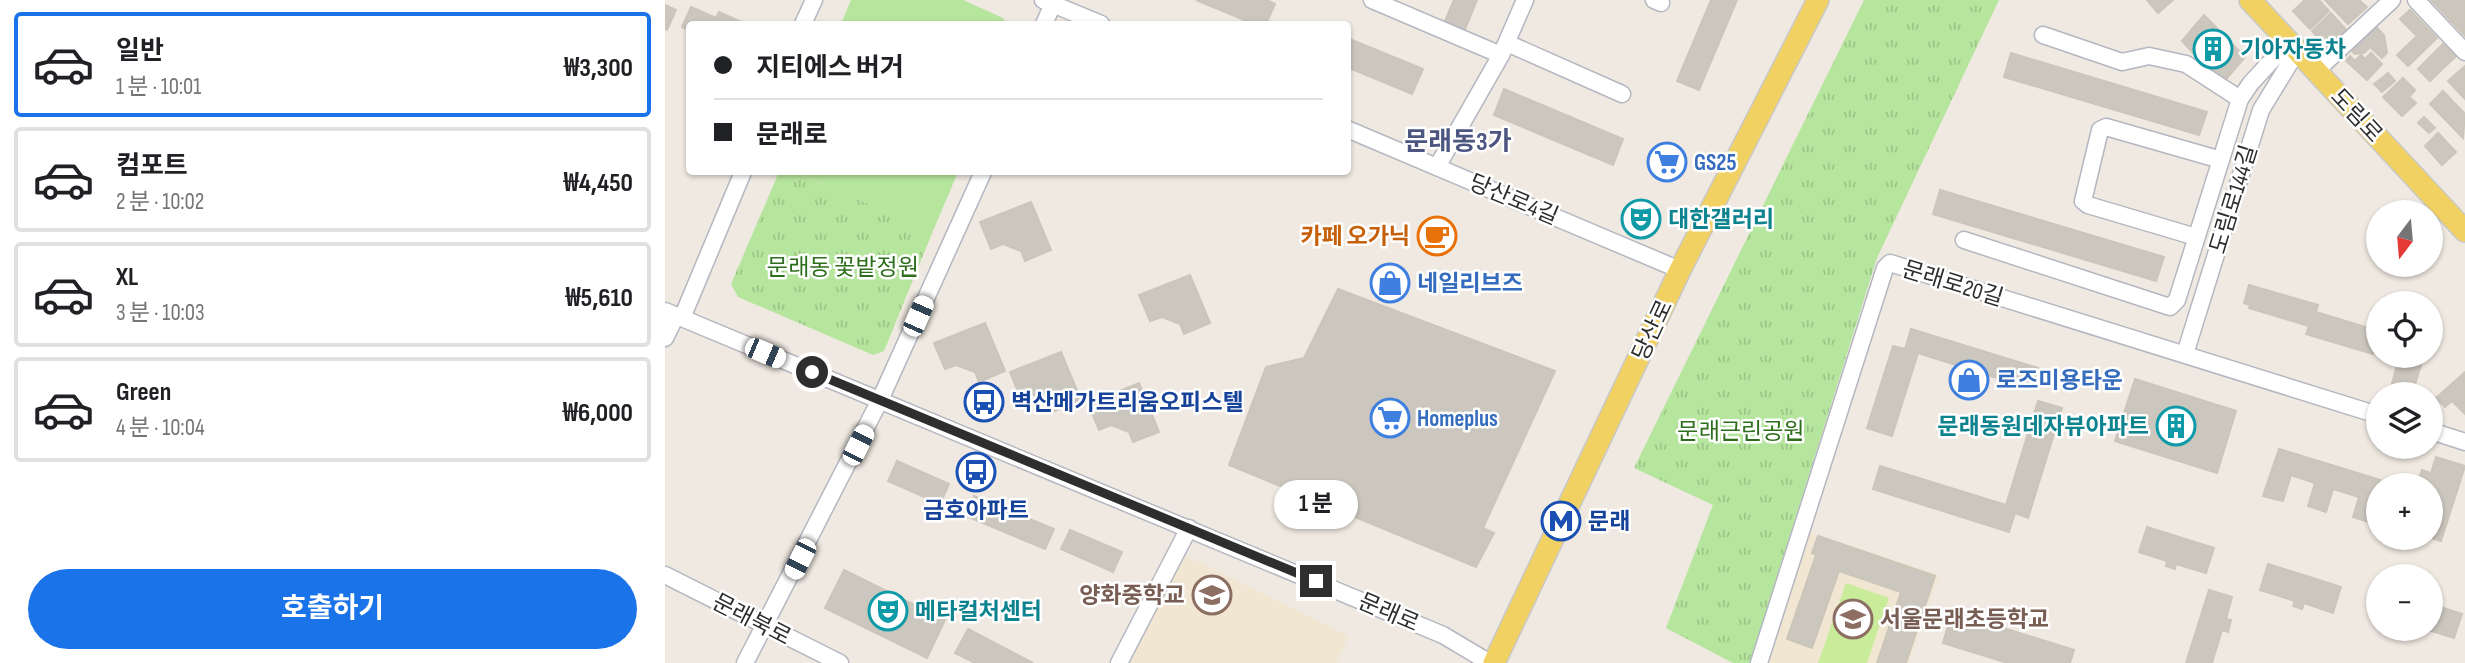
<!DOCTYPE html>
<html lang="ko">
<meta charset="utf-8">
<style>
:root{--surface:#fff;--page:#f6f6f6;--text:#202124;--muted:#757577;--line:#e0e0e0;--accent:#1a73e8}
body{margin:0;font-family:"Sofia Sans Condensed","Noto Sans KR",sans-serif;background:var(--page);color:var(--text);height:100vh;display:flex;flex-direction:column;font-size:26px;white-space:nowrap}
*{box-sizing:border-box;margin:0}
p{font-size:23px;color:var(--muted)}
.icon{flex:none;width:38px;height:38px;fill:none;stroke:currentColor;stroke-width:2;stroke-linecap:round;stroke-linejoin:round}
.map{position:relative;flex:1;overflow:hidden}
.details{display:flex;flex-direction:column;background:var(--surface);width:665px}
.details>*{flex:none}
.top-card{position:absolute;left:21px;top:21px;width:665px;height:154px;border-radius:7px;box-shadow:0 2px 5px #0004;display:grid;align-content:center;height:154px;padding:0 28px;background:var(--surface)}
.needle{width:46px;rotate:196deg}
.buttons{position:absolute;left:1701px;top:200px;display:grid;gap:14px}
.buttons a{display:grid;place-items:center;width:77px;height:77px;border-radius:50%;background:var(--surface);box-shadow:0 2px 5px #0004;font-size:35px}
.end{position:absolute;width:32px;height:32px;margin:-16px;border:9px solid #2e2e2e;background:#fff;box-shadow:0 0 0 4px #fff}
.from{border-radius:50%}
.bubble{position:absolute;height:49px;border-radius:24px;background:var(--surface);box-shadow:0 2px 5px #0004;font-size:23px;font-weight:700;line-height:49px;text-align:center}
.car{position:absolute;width:21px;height:42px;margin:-21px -10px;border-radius:9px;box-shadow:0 0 5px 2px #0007;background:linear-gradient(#fff 24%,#345 0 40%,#fff 0 76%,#345 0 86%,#fff 0)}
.top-card b{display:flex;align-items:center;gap:24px;height:66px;font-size:26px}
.top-card b+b{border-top:2px solid var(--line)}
.top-card i{width:18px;height:18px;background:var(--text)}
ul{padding:12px 0 0;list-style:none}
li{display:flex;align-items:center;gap:21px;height:105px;margin:0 14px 10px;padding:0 14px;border:4px solid var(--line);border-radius:7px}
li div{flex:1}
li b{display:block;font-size:26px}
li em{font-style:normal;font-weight:700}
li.current{border-color:var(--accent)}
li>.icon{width:63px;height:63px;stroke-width:1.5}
.primary-button{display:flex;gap:14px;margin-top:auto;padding:14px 28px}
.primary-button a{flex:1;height:80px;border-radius:42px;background:var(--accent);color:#fff;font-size:28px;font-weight:700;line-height:80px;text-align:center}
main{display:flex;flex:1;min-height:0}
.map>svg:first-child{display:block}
</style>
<main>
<section class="details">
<ul>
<li class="current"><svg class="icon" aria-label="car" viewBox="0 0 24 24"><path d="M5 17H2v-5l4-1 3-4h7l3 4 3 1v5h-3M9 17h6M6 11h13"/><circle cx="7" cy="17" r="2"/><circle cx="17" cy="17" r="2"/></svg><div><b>일반</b><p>1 분 · 10:01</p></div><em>₩3,300</em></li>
<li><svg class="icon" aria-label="car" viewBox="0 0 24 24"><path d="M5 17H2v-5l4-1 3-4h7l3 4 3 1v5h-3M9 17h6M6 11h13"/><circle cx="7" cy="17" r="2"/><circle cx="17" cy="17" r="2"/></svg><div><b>컴포트</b><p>2 분 · 10:02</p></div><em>₩4,450</em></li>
<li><svg class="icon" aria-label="car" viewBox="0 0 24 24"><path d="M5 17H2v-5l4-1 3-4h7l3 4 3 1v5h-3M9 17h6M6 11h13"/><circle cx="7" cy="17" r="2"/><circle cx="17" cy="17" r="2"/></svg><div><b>XL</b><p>3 분 · 10:03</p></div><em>₩5,610</em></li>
<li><svg class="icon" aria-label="car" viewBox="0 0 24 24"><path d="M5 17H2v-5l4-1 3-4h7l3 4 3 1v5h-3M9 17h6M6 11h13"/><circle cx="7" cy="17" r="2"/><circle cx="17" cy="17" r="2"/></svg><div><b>Green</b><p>4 분 · 10:04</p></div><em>₩6,000</em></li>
</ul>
<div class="primary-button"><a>호출하기</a></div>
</section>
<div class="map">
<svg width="1800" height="663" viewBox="0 0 1800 663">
<defs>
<pattern id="park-tufts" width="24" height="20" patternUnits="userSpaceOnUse" patternTransform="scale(1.75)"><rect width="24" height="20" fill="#b6e59e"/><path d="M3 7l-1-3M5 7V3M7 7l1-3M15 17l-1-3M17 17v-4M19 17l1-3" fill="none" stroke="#9dc588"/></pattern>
</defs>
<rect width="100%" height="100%" fill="#efe9e1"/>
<g fill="#f0e6d1">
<polygon points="1143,531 1274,575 1244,663 1104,663"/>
<polygon points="515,553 684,636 671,663 461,663"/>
</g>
<g fill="url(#park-tufts)">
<polygon points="1199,0 1334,0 1212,258 1085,663 1068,663 1001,628 1048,505 969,468"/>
<polygon points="114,172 128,172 268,231 219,351 208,355 73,297 66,284"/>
</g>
<g fill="#b6e59e">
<polygon points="186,0 298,0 338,18 341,24 176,24"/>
<polygon points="128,172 293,172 268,231"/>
</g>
<polygon fill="#c9ec9a" points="1181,583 1224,598 1202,663 1153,663"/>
<g fill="#cbc7bf" stroke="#cbc5ba" stroke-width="2">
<polygon points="531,0 602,0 610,4 601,24 589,24"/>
<polygon points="789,0 812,0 799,32 779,23"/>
<polygon points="1046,0 1072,0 1034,90 1012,81"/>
<polygon points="1482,0 1508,0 1493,13"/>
<polygon points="1640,0 1654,0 1664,11 1645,29 1628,11"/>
<polygon points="1660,0 1694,0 1702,7 1683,24"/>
<polygon points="1766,0 1800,0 1800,36"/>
<polygon points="0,5 11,10 2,30 0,29"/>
<polygon points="26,7 51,18 54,12 81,24 24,24 24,30 17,27"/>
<polygon points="1745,10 1772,38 1743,66 1732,55 1752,36 1735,19"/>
<polygon points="1666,13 1683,32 1663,49 1647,31"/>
<polygon points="1539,15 1580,57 1557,84 1517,41"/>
<polygon points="1710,26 1719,35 1722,53 1717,58 1705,47 1699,53 1690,54 1686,50"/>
<polygon points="682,38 758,69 747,94 682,67"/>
<polygon points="1778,44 1791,56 1765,81 1753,69"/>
<polygon points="1346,53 1542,112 1534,135 1339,77"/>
<polygon points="1706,53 1717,64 1702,80 1681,61 1685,56 1690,61 1696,55 1700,59"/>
<polygon points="1800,66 1800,99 1783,81"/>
<polygon points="1723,73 1730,81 1717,92 1709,84"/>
<polygon points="1738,78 1750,90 1744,97 1751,103 1737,116 1718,97"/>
<polygon points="839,89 958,139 948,165 829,115"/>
<polygon points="1778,91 1800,114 1798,138 1765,104"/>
<polygon points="1759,117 1770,128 1764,133 1753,123"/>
<polygon points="1773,133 1791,152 1777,165 1760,146"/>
<polygon points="1275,190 1499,257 1491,281 1268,214"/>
<polygon points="366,202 386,250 360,261 356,251 338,244 326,249 315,222"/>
<polygon points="525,275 545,323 519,334 515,324 497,317 485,321 474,295"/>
<polygon points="1584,285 1653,305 1651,312 1710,330 1706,341 1711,343 1708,354 1641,334 1644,326 1584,308 1585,305 1579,303"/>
<polygon points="673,289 890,371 818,528 829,533 811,567 564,465 601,367 639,358"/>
<polygon points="320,323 340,371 314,382 310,372 291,365 280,369 269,343"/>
<polygon points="1246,329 1373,368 1367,389 1253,353 1227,436 1202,428 1228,346 1240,349"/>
<polygon points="396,352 416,400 390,411 386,401 367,394 356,399 345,372"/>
<polygon points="1735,355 1759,355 1747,394 1724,394"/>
<polygon points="1800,372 1800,414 1787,401 1780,407 1771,398"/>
<polygon points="1470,379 1571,411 1552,473 1450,441"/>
<polygon points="474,383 494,432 468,442 464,432 446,425 434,430 423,404"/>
<polygon points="1373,401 1397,408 1363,518 1350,513 1344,532 1208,489 1215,466 1341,505"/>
<polygon points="1614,449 1725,483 1713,485 1713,525 1688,517 1694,497 1668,489 1661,512 1643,506 1650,483 1626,475 1618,501 1598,496"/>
<polygon points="1771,457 1800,466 1776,541 1763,537 1766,537 1766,485 1752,485 1757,470 1766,473"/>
<polygon points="232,461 284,484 275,504 223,481"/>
<polygon points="309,496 389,529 380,549 301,516"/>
<polygon points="1482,527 1549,548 1541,573 1511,564 1510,569 1501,566 1502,561 1474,552"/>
<polygon points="405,530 457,552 448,572 396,549"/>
<polygon points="1153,536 1270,576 1241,663 1212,663 1236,592 1174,571 1147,648 1122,639 1151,555 1147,553"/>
<polygon points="1603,564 1676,587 1668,613 1639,603 1637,609 1628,606 1630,601 1595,590"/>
<polygon points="179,570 280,620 262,658 160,608"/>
<polygon points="1544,590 1567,597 1561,619 1566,620 1563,632 1557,630 1547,663 1521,663"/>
<polygon points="1766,604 1797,614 1789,638 1760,629 1758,634 1749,631 1750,628 1766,628"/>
<polygon points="1287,612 1409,650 1405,663 1343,663 1278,643"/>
<polygon points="303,629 368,663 310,663 290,653"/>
</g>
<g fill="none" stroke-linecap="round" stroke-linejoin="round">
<defs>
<g id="minor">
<polyline points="378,0 436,24"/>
<polyline points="707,0 836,55"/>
<polyline points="989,0 996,3"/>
<polyline points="1751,0 1800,52"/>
<polyline points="138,24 149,0"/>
<polyline points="379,24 388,4"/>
<polyline points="1378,35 1457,62 1484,56 1521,64 1575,99"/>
<polyline points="842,43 957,94"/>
<polyline points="1651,71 1727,0"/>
<polyline points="682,129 1015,270"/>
<polyline points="772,167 836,55 860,0"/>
<polyline points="1531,237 1423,205 1418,201 1435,130 1441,127 1556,160"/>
<polyline points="1299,240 1505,307 1512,300 1575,99 1586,83 1624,42"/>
<polyline points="0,311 778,635 825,663"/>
<polyline points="17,318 78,172"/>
<polyline points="0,338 11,316"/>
<polyline points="1520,354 1596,110 1632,51"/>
<polyline points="1766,431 1800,442"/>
<polyline points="0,575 175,663"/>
<polyline points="80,663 215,400 318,172"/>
<polyline points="454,663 524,528"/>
<polyline points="1094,663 1220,268 1225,263 1713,415"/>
</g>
<g id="major">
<polyline points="1585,0 1800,231"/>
<polyline points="829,663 1015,270 1153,0"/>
</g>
</defs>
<use href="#minor" stroke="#b4b7c1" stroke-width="19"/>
<use href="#major" stroke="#c9c9c9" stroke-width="24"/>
<use href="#minor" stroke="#fff" stroke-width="16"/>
<use href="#major" stroke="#f2d163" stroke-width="21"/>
</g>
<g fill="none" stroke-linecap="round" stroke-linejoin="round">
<polyline stroke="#2e2e2e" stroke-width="9" points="147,372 651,581"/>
</g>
<defs>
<symbol id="building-ring" viewBox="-11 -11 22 22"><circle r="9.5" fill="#fff" stroke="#0f9aa8" stroke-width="1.5"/><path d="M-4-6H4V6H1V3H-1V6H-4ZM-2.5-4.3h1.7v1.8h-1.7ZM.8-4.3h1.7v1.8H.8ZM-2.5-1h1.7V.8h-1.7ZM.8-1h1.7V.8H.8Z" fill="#0f9aa8"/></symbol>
<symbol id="supermarket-ring" viewBox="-11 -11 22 22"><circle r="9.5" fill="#fff" stroke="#3f7fe0" stroke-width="1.5"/><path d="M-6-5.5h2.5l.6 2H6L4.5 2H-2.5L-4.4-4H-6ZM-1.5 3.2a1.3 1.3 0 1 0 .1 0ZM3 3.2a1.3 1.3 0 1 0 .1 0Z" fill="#3f7fe0"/></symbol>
<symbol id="theatre-ring" viewBox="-11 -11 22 22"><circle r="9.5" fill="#fff" stroke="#0f9aa8" stroke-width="1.5"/><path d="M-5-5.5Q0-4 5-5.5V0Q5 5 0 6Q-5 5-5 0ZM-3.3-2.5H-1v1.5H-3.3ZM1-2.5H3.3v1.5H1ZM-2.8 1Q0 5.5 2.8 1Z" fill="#0f9aa8"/></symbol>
<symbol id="cafe-ring" viewBox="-11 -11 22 22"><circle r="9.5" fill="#fff" stroke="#e8710a" stroke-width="1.5"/><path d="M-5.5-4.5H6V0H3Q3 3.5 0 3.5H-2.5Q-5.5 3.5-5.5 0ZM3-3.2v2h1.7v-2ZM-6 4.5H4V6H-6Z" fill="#e8710a"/></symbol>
<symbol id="shop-ring" viewBox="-11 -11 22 22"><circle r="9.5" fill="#fff" stroke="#3f7fe0" stroke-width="1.5"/><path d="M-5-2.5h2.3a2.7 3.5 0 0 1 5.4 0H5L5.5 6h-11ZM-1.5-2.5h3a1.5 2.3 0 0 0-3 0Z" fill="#3f7fe0"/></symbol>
<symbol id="bus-ring" viewBox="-11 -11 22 22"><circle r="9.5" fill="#fff" stroke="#1a4fb4" stroke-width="1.5"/><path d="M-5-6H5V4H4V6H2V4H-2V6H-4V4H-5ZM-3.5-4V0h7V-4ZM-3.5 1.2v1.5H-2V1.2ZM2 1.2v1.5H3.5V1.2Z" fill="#1a4fb4"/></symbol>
<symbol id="metro-ring" viewBox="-11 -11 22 22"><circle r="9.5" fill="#fff" stroke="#1a4fb4" stroke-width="1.5"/><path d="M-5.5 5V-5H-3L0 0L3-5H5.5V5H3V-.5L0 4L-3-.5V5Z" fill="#1a4fb4"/></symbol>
<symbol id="school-ring" viewBox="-11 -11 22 22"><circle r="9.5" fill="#fff" stroke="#8d6e63" stroke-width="1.5"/><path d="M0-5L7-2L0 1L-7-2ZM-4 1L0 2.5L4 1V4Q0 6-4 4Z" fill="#8d6e63"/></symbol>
</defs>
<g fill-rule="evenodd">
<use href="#building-ring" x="1526" y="27" width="44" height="44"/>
<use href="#supermarket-ring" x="980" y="140" width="44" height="44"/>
<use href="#theatre-ring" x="954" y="197" width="44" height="44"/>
<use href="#cafe-ring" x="750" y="214" width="44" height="44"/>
<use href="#shop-ring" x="703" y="261" width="44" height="44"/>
<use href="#shop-ring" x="1282" y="358" width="44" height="44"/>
<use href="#bus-ring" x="297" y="380" width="44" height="44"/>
<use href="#supermarket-ring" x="703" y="396" width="44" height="44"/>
<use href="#building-ring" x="1489" y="404" width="44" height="44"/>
<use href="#bus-ring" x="289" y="450" width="44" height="44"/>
<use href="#metro-ring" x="874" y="499" width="44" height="44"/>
<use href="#school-ring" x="525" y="573" width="44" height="44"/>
<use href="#theatre-ring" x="201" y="589" width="44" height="44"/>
<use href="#school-ring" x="1166" y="597" width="44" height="44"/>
</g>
<g text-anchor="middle" stroke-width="5" stroke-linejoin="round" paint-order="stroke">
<g font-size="23" font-weight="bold" fill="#0d838f" stroke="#fff" text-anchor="start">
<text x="1575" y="57">기아자동차</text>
<text x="1003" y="227">대한갤러리</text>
<text x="1484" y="434" text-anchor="end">문래동원데자뷰아파트</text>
<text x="250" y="619">메타컬처센터</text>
</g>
<g font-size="23" fill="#2e2e2e" stroke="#fff">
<text transform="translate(1692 115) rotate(47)" y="8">도림로</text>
<text transform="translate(849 199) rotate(23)" y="8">당산로4길</text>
<text transform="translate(1568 199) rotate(-73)" y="8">도림로144길</text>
<text transform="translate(1288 283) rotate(17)" y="8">문래로20길</text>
<text transform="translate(987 330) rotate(-65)" y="8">당산로</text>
<text transform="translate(724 612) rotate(23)" y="8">문래로</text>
<text transform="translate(87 619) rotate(27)" y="8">문래북로</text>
</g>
<g font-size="23" font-weight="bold" fill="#366cbe" stroke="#fff" text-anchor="start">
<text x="1029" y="170">GS25</text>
<text x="752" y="291">네일리브즈</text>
<text x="1331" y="388">로즈미용타운</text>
<text x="752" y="426">Homeplus</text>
</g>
<g font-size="23" font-weight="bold" fill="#c56008" stroke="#fff" text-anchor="end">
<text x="745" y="244">카페 오가닉</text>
</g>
<g font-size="23" fill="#2c6e1b" stroke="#fff">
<text x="178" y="275">문래동 꽃밭정원</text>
<text x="1076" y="439">문래근린공원</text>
</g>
<g font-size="23" font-weight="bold" fill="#164399" stroke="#fff" text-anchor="start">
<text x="346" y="410">벽산메가트리움오피스텔</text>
<text x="311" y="518" text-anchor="middle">금호아파트</text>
<text x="923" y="529">문래</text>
</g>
<g font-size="23" font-weight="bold" fill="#785e54" stroke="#fff" text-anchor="end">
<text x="520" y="603">양화중학교</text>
<text x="1215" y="627" text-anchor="start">서울문래초등학교</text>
</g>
<g font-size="26" font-weight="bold" fill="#4d5680" stroke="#fff">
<text x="793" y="150">문래동3가</text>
</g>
</g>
</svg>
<div class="buttons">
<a><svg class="needle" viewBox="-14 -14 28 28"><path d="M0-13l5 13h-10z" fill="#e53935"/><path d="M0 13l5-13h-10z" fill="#757577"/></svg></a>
<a><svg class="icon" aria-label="locate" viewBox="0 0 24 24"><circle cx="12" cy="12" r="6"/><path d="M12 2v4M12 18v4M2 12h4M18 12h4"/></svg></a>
<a><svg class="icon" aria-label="layers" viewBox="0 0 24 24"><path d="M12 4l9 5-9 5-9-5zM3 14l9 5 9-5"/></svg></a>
<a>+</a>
<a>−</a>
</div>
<i class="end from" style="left:147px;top:372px"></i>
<i class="end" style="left:651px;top:581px"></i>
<div class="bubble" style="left:609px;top:480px;width:84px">1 분</div>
<i class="car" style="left:253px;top:316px;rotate:24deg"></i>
<i class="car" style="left:100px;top:353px;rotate:113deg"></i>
<i class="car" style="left:193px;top:445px;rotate:27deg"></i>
<i class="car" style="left:135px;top:559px;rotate:207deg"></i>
<div class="top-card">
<b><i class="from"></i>지티에스 버거</b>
<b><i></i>문래로</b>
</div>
</div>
</main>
